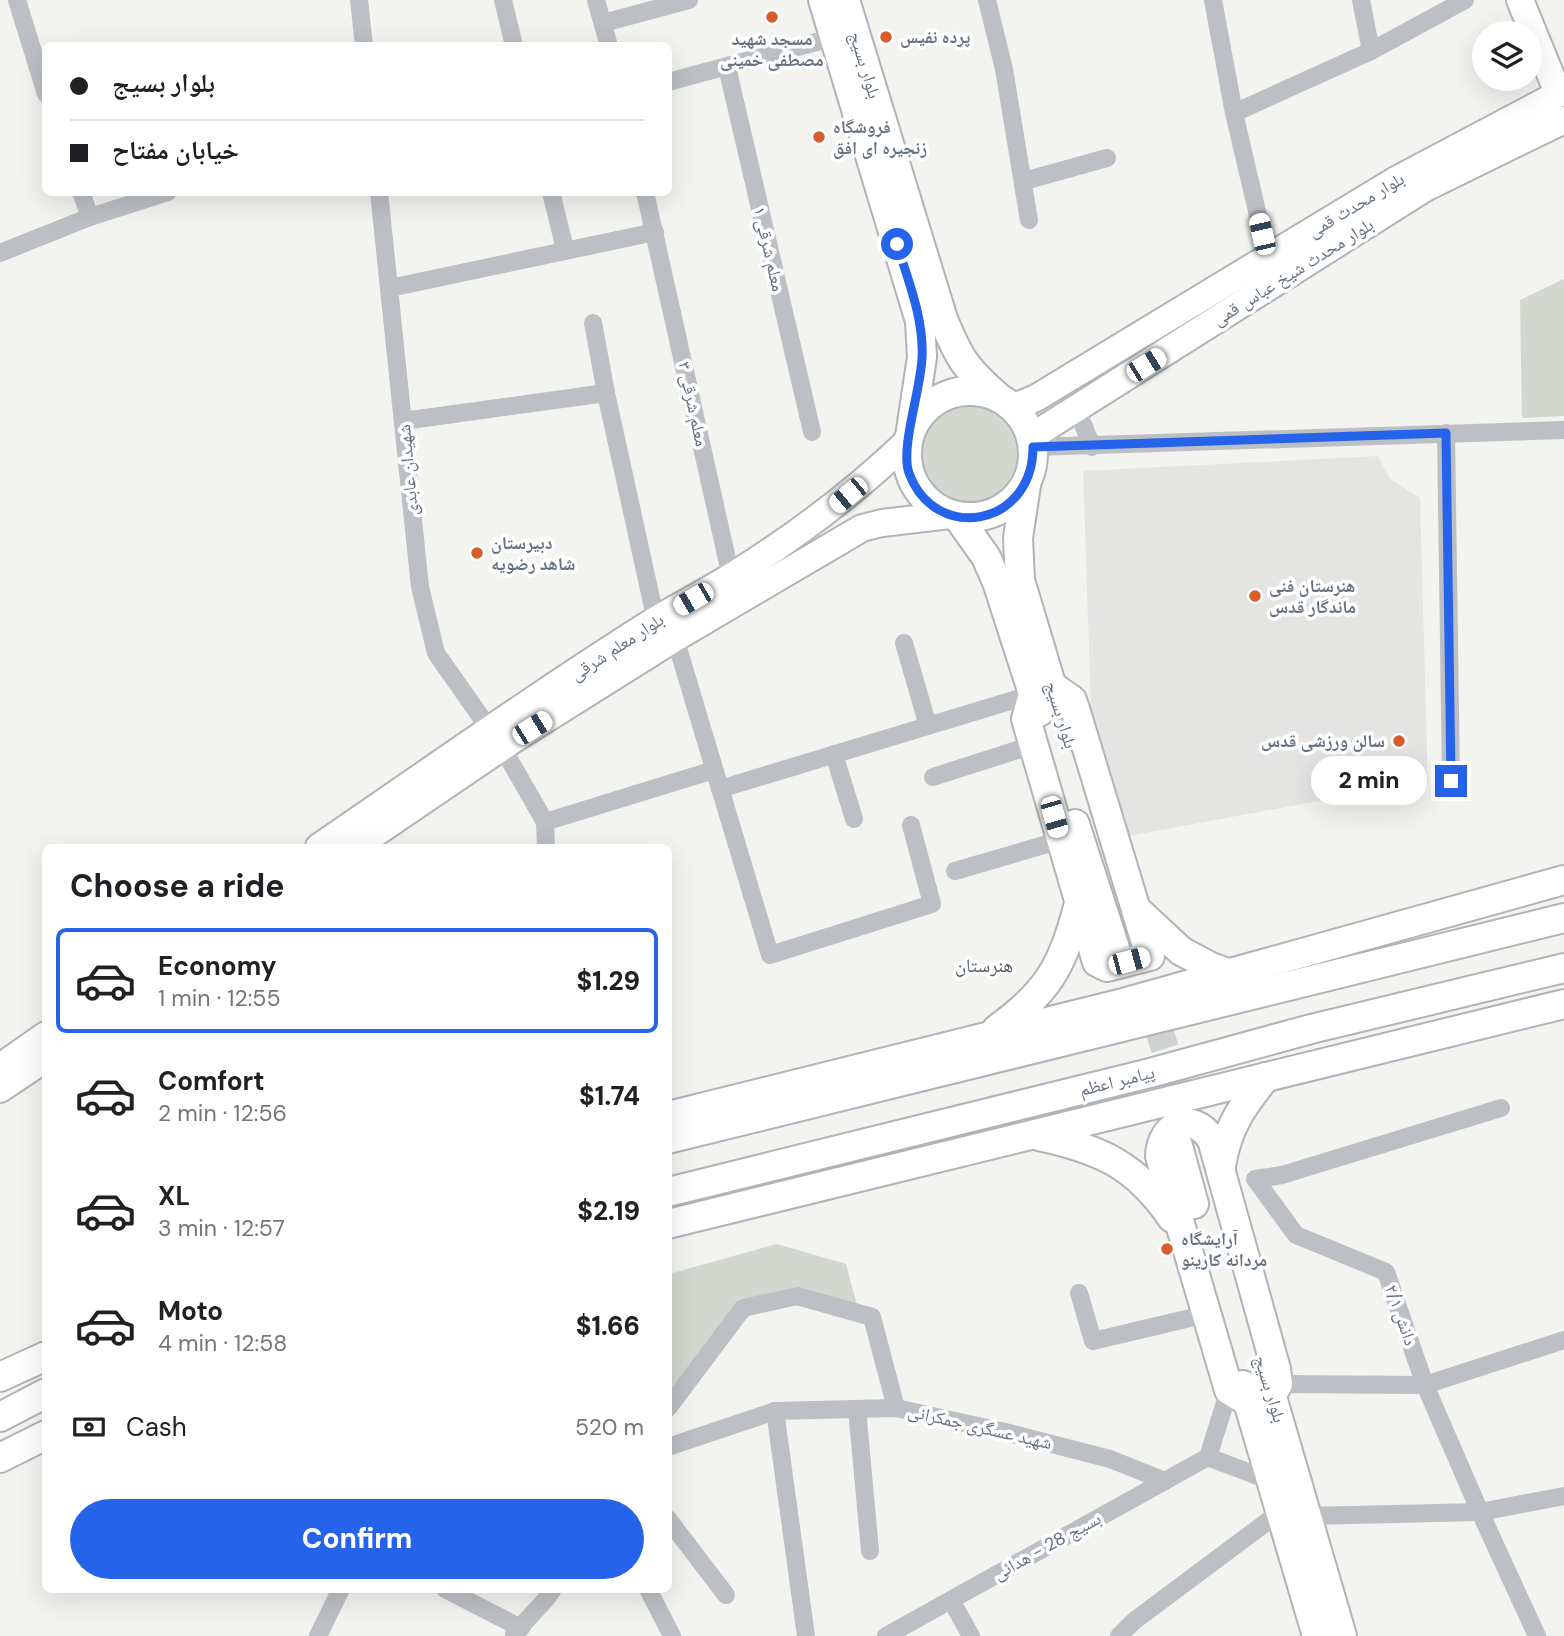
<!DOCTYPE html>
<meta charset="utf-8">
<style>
:root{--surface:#fff;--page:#f2f2f2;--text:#202124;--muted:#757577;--line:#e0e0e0;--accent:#2563eb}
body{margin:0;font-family:"DM Sans","Noto Naskh Arabic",sans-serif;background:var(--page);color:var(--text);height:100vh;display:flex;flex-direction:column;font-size:26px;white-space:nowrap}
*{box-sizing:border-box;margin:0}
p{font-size:23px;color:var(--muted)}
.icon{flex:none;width:38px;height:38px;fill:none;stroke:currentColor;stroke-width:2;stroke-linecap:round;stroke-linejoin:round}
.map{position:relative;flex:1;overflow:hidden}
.details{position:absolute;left:42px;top:844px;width:630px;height:749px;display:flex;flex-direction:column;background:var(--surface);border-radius:10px;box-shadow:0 7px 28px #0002}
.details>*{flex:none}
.guide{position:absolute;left:42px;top:42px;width:630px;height:154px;border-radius:10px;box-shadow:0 7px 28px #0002;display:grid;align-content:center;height:154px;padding:0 28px;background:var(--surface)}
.tools{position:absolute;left:1472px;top:21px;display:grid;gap:14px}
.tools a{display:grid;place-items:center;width:70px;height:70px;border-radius:50%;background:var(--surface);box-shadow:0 7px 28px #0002;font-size:35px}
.end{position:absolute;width:32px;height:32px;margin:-16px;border:9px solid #2563eb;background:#fff;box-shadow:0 0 0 4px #fff}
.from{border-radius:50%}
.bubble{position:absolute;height:49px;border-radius:24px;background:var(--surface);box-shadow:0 7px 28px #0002;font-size:23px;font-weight:800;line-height:49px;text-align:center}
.car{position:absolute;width:21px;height:42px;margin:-21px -10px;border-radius:9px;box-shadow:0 0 5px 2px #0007;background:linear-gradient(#fff 24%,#345 0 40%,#fff 0 76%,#345 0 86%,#fff 0)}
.guide b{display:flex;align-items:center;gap:24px;height:66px;font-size:26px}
.guide b+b{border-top:2px solid var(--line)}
.guide i{width:18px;height:18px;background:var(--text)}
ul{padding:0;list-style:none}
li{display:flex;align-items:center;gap:21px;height:105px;margin:0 14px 10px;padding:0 14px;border:4px solid transparent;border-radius:10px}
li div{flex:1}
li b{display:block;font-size:26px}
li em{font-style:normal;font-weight:800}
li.current{border-color:var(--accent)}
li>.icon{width:63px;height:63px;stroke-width:1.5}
h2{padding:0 28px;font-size:32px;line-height:84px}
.pay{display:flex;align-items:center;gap:18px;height:77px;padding:0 28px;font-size:26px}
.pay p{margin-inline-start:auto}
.primary-button{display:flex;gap:14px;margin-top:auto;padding:14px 28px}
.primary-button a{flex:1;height:80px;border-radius:42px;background:var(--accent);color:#fff;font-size:28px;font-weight:800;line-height:80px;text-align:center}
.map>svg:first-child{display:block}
</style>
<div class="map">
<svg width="1564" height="1636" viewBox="0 0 1564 1636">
<rect width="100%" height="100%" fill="#f3f3ef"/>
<polygon fill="#e4e5e3" points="1378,456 1390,479 1420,498 1428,784 1373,791 1123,837 1092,738 1083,471"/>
<g fill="#d2d8cf">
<polygon points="1564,279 1564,416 1522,418 1520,300"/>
<circle cx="970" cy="454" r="54"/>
<polygon points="777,1244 846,1264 857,1305 796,1287 738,1300 669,1392 669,1274"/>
</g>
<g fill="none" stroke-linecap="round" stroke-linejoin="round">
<polyline stroke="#cfd2d3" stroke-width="28" stroke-dasharray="28 14" stroke-linecap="butt" points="1131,942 1195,1143"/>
<defs>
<g id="secondary">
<polyline points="1520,0 1558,93"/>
<polyline points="1014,407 1036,398 1396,180 1564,91"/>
<polyline points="1031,437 1425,188 1564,120"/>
<path d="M319,847c111,-76 221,-154 335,-226 27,-16 56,-31 83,-48 62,-39 119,-82 172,-133"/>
<polyline points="355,847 511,741 675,638 862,528 882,523 950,515"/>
<polyline points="0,1067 46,1035"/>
<polyline points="0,1089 46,1058"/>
</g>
<g id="primary">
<polyline points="823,0 920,321 922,357 911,430"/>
<path d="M845,0l98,319c16,39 22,49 54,77"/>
<circle cx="970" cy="454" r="63"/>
<polyline points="1026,485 1018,538 1020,580 1057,704"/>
<polyline points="957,516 986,557 997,582 1039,712"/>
<polyline points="1033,694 1026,719 1097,962 1107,967 1150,956 1076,712 1072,700 1052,686"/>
<polyline points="1075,824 1115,948"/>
<polyline points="1139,912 1181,951 1211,967 1230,974"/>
<path d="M997,1029c50,-36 66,-63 81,-122"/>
<polyline points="668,1116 1123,1003 1564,880"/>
<path d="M1039,1136c61,13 97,29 133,82"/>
<polyline points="668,1139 1564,918"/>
<polyline points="1178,1146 1194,1204"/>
<path d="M1221,1166c6,-38 21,-60 45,-89"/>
<polyline points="668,1192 1150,1073 1311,1029 1564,968"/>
<polyline points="668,1224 1564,1004"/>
<polyline points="0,1377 46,1356"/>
<polyline points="1267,1380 1342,1636"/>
<polyline points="1243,1385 1317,1636"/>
<path d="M1247,1401l-18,-11 -69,-234c1,-32 33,-46 52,-16l64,229 2,15 -6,11"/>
<polyline points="0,1417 46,1393"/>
<polyline points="0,1458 46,1435"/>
</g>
</defs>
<use href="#secondary" stroke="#b1b5b9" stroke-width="30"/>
<use href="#primary" stroke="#b0b3b7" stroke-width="32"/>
<g stroke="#bcbfc3" stroke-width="18">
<polyline points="17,0 46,94"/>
<polyline points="359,0 364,46"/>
<polyline points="503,0 514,46"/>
<polyline points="596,0 609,46"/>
<polyline points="987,0 1004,69 1029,220"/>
<polyline points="1213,0 1234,113 1268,258"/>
<polyline points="1361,0 1371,51"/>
<polyline points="603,23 689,0"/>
<polyline points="727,67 812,432"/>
<polyline points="668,82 835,37"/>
<polyline points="1234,113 1371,51 1465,0"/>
<polyline points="1024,181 1107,158"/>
<polyline points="81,192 90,217"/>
<polyline points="379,192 420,587 436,653 502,747 545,822 546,847"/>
<polyline points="551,192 565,249"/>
<polyline points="645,192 731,577"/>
<polyline points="0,253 90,217 168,192"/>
<polyline points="390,288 655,232"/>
<polyline points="593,323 606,393 656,621"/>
<polyline points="1077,409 1092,447"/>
<polyline points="403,421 606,393"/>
<polyline points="1446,433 1451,781"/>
<polyline points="1033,447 1564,430"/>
<polyline points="675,638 770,955 932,904 911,825"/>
<polyline points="904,643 928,726"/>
<polyline points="834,754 854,819"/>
<polyline points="933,777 1033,745"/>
<polyline points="720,789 1033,694"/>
<polyline points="545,822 714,770"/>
<polyline points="955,871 1061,840"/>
<polyline points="1501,1108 1282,1175 1255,1179 1296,1235 1386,1272 1425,1385 1480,1512 1537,1636"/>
<polyline points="1079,1293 1093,1341 1207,1314"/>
<polyline points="1278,1384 1425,1385 1564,1340"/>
<polyline points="668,1408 743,1308 797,1296 872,1317 896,1408"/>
<polyline points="857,1409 870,1551"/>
<polyline points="775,1411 806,1636"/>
<polyline points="668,1447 775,1411 896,1408 1005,1432 1110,1459 1165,1481"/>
<polyline points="1208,1457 1229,1390"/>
<polyline points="1208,1457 1271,1481"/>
<polyline points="1308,1516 1480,1512 1564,1496"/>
<polyline points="668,1519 726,1595"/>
<polyline points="445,1589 521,1628"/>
<polyline points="648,1589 672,1636"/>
<polyline points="951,1600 971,1636"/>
<polyline points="514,1634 546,1599 553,1589"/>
<polyline points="318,1636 341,1589"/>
<polyline points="886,1636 1208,1457"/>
<polyline points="1119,1636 1134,1621 1280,1512"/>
</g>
<use href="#secondary" stroke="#fff" stroke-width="26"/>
<use href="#primary" stroke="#fff" stroke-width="28"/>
</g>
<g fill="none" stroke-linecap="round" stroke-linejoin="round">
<path stroke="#2563eb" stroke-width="9" d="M897,244c11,37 27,74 25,114 -1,31 -22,90 -13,115 26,71 124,54 124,-26l413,-14 5,348"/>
</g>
<g fill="#d85d2b" stroke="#fff" stroke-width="2.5">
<circle cx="772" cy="17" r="7"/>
<circle cx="886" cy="37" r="7"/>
<circle cx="819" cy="137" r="7"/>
<circle cx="477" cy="553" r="7"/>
<circle cx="1255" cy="596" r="7"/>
<circle cx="1399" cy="741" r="7"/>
<circle cx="1167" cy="1249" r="7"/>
</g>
<g text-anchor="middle" stroke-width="7" stroke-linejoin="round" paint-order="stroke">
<g font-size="18" font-weight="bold" fill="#64717f" stroke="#fff" text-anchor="start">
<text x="900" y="43">پرده نفیس</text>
<text x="772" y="45" text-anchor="middle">مسجد شهید<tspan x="772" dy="21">مصطفی خمینی</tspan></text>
<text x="833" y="133">فروشگاه<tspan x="833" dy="21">زنجیره ای افق</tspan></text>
<text x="491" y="549">دبیرستان<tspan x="491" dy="21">شاهد رضویه</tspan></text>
<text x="1269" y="592">هنرستان فنی<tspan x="1269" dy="21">ماندگار قدس</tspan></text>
<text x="1385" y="747" text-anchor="end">سالن ورزشی قدس</text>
<text x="1181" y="1245">آرایشگاه<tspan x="1181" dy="21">مردانه کارینو</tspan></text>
</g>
<g font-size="18" fill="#64717f" stroke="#fff">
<text transform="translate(865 65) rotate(73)" y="6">بلوار بسیج</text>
<text transform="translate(1356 205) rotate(-31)" y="6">بلوار محدث قمی</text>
<text transform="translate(769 249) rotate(77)" y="6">معلم شرقی ۱</text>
<text transform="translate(1293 272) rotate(-32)" y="6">بلوار محدث شیخ عباس قمی</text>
<text transform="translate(693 404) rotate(78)" y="6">معلم شرقی ۳</text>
<text transform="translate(408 470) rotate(-95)" y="6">شهیدان عابدی</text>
<text transform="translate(617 647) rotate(-33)" y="6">بلوار معلم شرقی</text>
<text transform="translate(1061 715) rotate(73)" y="6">بلوار بسیج</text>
<text transform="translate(1117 1081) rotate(-14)" y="6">پیامبر اعظم</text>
<text transform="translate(1401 1315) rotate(71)" y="6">دانش ۲/۱</text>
<text transform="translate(1270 1389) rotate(73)" y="6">بلوار بسیج</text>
<text transform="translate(980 1427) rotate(13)" y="6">شهید عسگری جمکرانی</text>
<text transform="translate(1047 1546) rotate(-29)" y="6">بسیج 28 - هدائی</text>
</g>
<g font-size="19" fill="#515b64" stroke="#fff">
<text x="984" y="972">هنرستان</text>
</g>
</g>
</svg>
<div class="tools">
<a><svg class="icon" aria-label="layers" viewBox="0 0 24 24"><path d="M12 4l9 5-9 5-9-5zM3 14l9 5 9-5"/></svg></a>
</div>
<i class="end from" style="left:897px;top:244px"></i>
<i class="end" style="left:1451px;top:781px"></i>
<div class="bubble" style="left:1311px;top:756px;width:116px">2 min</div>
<i class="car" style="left:1262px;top:234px;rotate:347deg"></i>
<i class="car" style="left:1146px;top:365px;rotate:58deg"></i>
<i class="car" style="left:848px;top:495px;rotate:230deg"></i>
<i class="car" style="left:693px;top:599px;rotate:240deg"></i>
<i class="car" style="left:532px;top:728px;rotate:58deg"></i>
<i class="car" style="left:1054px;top:817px;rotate:164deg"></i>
<i class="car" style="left:1129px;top:961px;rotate:75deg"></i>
<div class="guide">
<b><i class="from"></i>بلوار بسیج</b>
<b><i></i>خیابان مفتاح</b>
</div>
<section class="details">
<h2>Choose a ride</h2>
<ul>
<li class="current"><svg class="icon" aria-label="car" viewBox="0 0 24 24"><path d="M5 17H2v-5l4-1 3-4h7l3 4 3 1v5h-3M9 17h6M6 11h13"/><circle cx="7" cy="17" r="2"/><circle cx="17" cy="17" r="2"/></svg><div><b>Economy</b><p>1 min · 12:55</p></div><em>$1.29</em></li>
<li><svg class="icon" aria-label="car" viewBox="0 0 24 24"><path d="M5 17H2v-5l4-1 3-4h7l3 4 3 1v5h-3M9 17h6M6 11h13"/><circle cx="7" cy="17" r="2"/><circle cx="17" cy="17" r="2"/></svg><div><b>Comfort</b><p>2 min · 12:56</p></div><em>$1.74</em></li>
<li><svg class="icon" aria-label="car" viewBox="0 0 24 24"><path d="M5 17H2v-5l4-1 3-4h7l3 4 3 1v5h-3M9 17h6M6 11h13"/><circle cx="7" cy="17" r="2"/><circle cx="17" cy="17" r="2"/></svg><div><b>XL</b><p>3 min · 12:57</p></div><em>$2.19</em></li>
<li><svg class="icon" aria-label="car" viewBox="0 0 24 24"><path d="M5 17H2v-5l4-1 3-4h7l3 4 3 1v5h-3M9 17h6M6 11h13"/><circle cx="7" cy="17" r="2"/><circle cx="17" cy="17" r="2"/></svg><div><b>Moto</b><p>4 min · 12:58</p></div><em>$1.66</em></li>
</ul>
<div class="pay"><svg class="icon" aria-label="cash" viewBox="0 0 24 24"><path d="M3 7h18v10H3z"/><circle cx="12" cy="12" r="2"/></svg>Cash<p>520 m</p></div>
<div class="primary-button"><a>Confirm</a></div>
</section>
</div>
